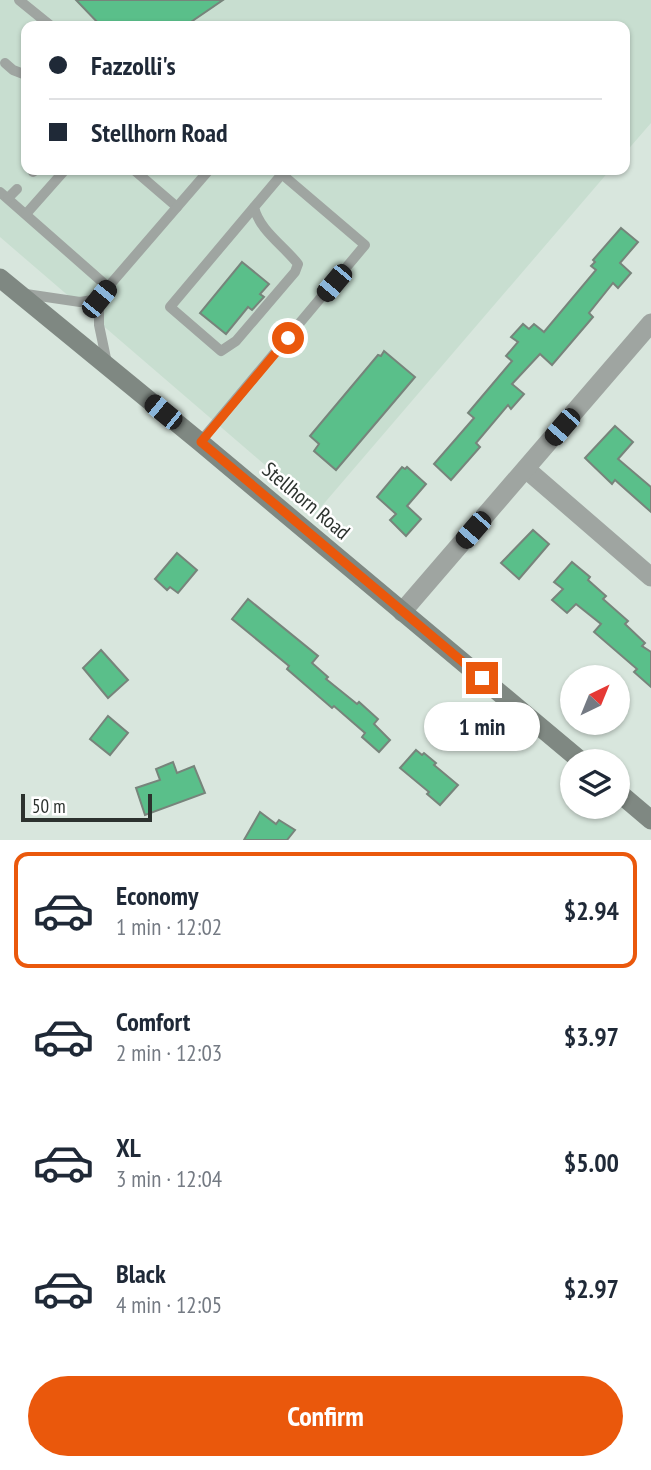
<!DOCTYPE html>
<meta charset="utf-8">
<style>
:root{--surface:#fff;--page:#f6f6f7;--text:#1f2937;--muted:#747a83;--line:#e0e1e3;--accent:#ea580c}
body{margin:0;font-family:"PT Sans Narrow",sans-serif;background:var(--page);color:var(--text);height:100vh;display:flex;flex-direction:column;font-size:26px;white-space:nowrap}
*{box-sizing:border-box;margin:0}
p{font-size:23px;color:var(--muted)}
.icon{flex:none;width:38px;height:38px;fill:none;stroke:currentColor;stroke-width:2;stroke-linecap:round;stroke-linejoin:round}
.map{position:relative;height:840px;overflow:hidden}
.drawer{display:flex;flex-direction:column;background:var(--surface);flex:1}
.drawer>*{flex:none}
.hud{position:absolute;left:21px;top:21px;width:609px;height:154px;border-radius:14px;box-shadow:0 2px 5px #0004;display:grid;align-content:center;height:154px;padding:0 28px;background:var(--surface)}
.needle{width:46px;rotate:43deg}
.fabs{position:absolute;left:560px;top:665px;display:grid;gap:14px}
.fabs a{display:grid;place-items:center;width:70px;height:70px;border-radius:50%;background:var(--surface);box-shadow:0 2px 5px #0004;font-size:35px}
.scale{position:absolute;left:21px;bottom:18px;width:131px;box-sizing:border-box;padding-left:7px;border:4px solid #2c322e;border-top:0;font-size:19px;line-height:24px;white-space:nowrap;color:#2c322e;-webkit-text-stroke:5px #fff;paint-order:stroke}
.end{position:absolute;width:32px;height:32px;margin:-16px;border:9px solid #ea580c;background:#fff;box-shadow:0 0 0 4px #fff}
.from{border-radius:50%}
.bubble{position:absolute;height:49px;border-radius:24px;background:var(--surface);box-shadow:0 2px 5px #0004;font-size:23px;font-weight:600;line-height:49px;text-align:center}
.car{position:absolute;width:21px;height:42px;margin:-21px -10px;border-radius:9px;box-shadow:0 0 5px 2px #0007;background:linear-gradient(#222 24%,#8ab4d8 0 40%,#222 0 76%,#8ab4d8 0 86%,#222 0)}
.hud b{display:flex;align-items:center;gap:24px;height:66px;font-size:26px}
.hud b+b{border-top:2px solid var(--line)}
.hud i{width:18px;height:18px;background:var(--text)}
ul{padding:12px 0 0;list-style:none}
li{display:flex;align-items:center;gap:21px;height:116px;margin:0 14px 10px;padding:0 14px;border:4px solid transparent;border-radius:14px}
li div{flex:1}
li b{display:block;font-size:26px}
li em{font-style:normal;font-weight:600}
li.active{border-color:var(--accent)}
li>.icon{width:63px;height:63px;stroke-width:1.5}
.button{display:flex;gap:14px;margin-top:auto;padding:14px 28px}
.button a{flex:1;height:80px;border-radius:42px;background:var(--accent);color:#fff;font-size:28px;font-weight:600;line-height:80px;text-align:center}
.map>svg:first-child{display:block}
</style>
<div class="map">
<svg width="651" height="840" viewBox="0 0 651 840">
<rect width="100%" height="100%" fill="#d8e6dd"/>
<polygon fill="#c8ded0" points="0,0 651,0 651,123 625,153 625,26 26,26 26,170 610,170 315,514 294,490 0,237"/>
<g fill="#5abf8a" stroke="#77847b" stroke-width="2">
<polygon points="76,0 223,0 185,26 101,26"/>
<polygon points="621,228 638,242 620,263 631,273 618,288 613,283 589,313 593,317 552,365 540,354 512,384 524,394 511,409 508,405 476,443 480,447 451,480 434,464 474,418 468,413 512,361 506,356 518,342 511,337 523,324 529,329 534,324 544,332 596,270 591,266 595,262 593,260"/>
<polygon points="242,262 269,284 260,294 264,297 252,310 248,307 226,334 200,313"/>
<polygon points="384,351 415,377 336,470 314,451 319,444 310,436 378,355 381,356"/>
<polygon points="615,426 633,442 618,459 651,487 651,512 615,480 612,484 585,458"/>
<polygon points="402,467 405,469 407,467 426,484 407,506 421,519 406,536 390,520 396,514 377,497"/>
<polygon points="533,530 549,544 519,579 501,563"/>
<polygon points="177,553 197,570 178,593 170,587 167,590 155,579"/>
<polygon points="572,562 590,577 588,580 606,596 603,599 628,621 625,624 645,643 642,646 651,652 651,687 634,672 637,669 594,632 601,624 576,604 567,613 552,600 563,589 554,582"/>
<polygon points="248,599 318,656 312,663 328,677 326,679 357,704 359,702 378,719 374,724 390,740 379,752 362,737 365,733 334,706 332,708 287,669 289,666 232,619"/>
<polygon points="101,650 128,680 108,698 83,668"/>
<polygon points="108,716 128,733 110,755 90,739"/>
<polygon points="416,750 422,755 424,753 436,763 434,765 458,785 440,805 427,794 429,792 400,768"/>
<polygon points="173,762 177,773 194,766 205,793 145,815 136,788 160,780 156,769"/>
<polygon points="260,812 276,824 279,820 295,830 287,840 244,840"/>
</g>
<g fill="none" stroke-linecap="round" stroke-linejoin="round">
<g stroke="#9fa5a1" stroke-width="10">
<polyline points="19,0 51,26"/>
<polyline points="5,63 13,70 26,75"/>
<polyline points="134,170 177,207"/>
<polyline points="33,172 35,170"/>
<polyline points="0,192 108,287 209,170"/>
<polyline points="8,198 17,189"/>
<path d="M254,207c5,23 30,39 44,57l-3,8 -59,69 -15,10 -51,-44 112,-133"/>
<polyline points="26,214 65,170"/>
<polyline points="26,294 80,302 99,299"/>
<polyline points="107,363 99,325 99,299 108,287"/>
<polyline points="200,442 365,245 277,170"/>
</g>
<g stroke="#9fa5a1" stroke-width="19">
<polyline points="526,469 651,577"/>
<polyline points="402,612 651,323"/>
</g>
<g stroke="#7f8882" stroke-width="19">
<polyline points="0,278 200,442 581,761"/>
<polyline points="618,792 651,820"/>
</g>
</g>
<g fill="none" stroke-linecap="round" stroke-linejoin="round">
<polyline stroke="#ea580c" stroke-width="9" points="288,338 201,442 482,678"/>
</g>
<g text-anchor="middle" stroke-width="5" stroke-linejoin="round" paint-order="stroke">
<g font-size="21" fill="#2c322e" stroke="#fff">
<text transform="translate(306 501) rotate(40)" y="7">Stellhorn Road</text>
</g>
</g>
</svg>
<div class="fabs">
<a><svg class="needle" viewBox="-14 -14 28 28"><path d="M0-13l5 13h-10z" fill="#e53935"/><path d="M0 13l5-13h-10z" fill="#747a83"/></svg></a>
<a><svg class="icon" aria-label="layers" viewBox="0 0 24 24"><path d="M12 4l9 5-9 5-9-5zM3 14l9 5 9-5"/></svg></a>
</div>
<div class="scale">50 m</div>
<i class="end from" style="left:288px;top:338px"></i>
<i class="end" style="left:482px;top:678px"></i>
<div class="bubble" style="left:424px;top:702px;width:116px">1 min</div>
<i class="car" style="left:334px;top:283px;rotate:220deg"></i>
<i class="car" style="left:99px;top:299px;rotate:39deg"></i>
<i class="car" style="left:163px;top:412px;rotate:309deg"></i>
<i class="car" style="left:562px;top:427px;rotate:221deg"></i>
<i class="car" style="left:473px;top:530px;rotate:221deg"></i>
<div class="hud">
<b><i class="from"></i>Fazzolli's</b>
<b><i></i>Stellhorn Road</b>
</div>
</div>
<section class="drawer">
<ul>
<li class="active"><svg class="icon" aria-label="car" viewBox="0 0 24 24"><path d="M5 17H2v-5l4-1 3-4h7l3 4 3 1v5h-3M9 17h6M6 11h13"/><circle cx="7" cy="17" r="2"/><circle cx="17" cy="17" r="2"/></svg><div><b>Economy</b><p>1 min · 12:02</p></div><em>$2.94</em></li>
<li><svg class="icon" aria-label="car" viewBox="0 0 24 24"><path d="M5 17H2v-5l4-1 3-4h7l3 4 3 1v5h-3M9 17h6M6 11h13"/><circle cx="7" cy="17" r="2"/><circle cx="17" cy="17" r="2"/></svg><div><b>Comfort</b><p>2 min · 12:03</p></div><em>$3.97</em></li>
<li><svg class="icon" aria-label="car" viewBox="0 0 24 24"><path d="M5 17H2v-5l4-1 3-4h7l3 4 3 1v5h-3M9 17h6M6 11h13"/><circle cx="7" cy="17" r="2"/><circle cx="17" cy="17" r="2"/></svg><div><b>XL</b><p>3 min · 12:04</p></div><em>$5.00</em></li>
<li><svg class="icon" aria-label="car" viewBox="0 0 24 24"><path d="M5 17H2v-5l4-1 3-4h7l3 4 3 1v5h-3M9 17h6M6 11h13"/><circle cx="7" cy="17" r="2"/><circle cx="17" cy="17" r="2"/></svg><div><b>Black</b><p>4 min · 12:05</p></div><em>$2.97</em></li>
</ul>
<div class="button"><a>Confirm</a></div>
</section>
